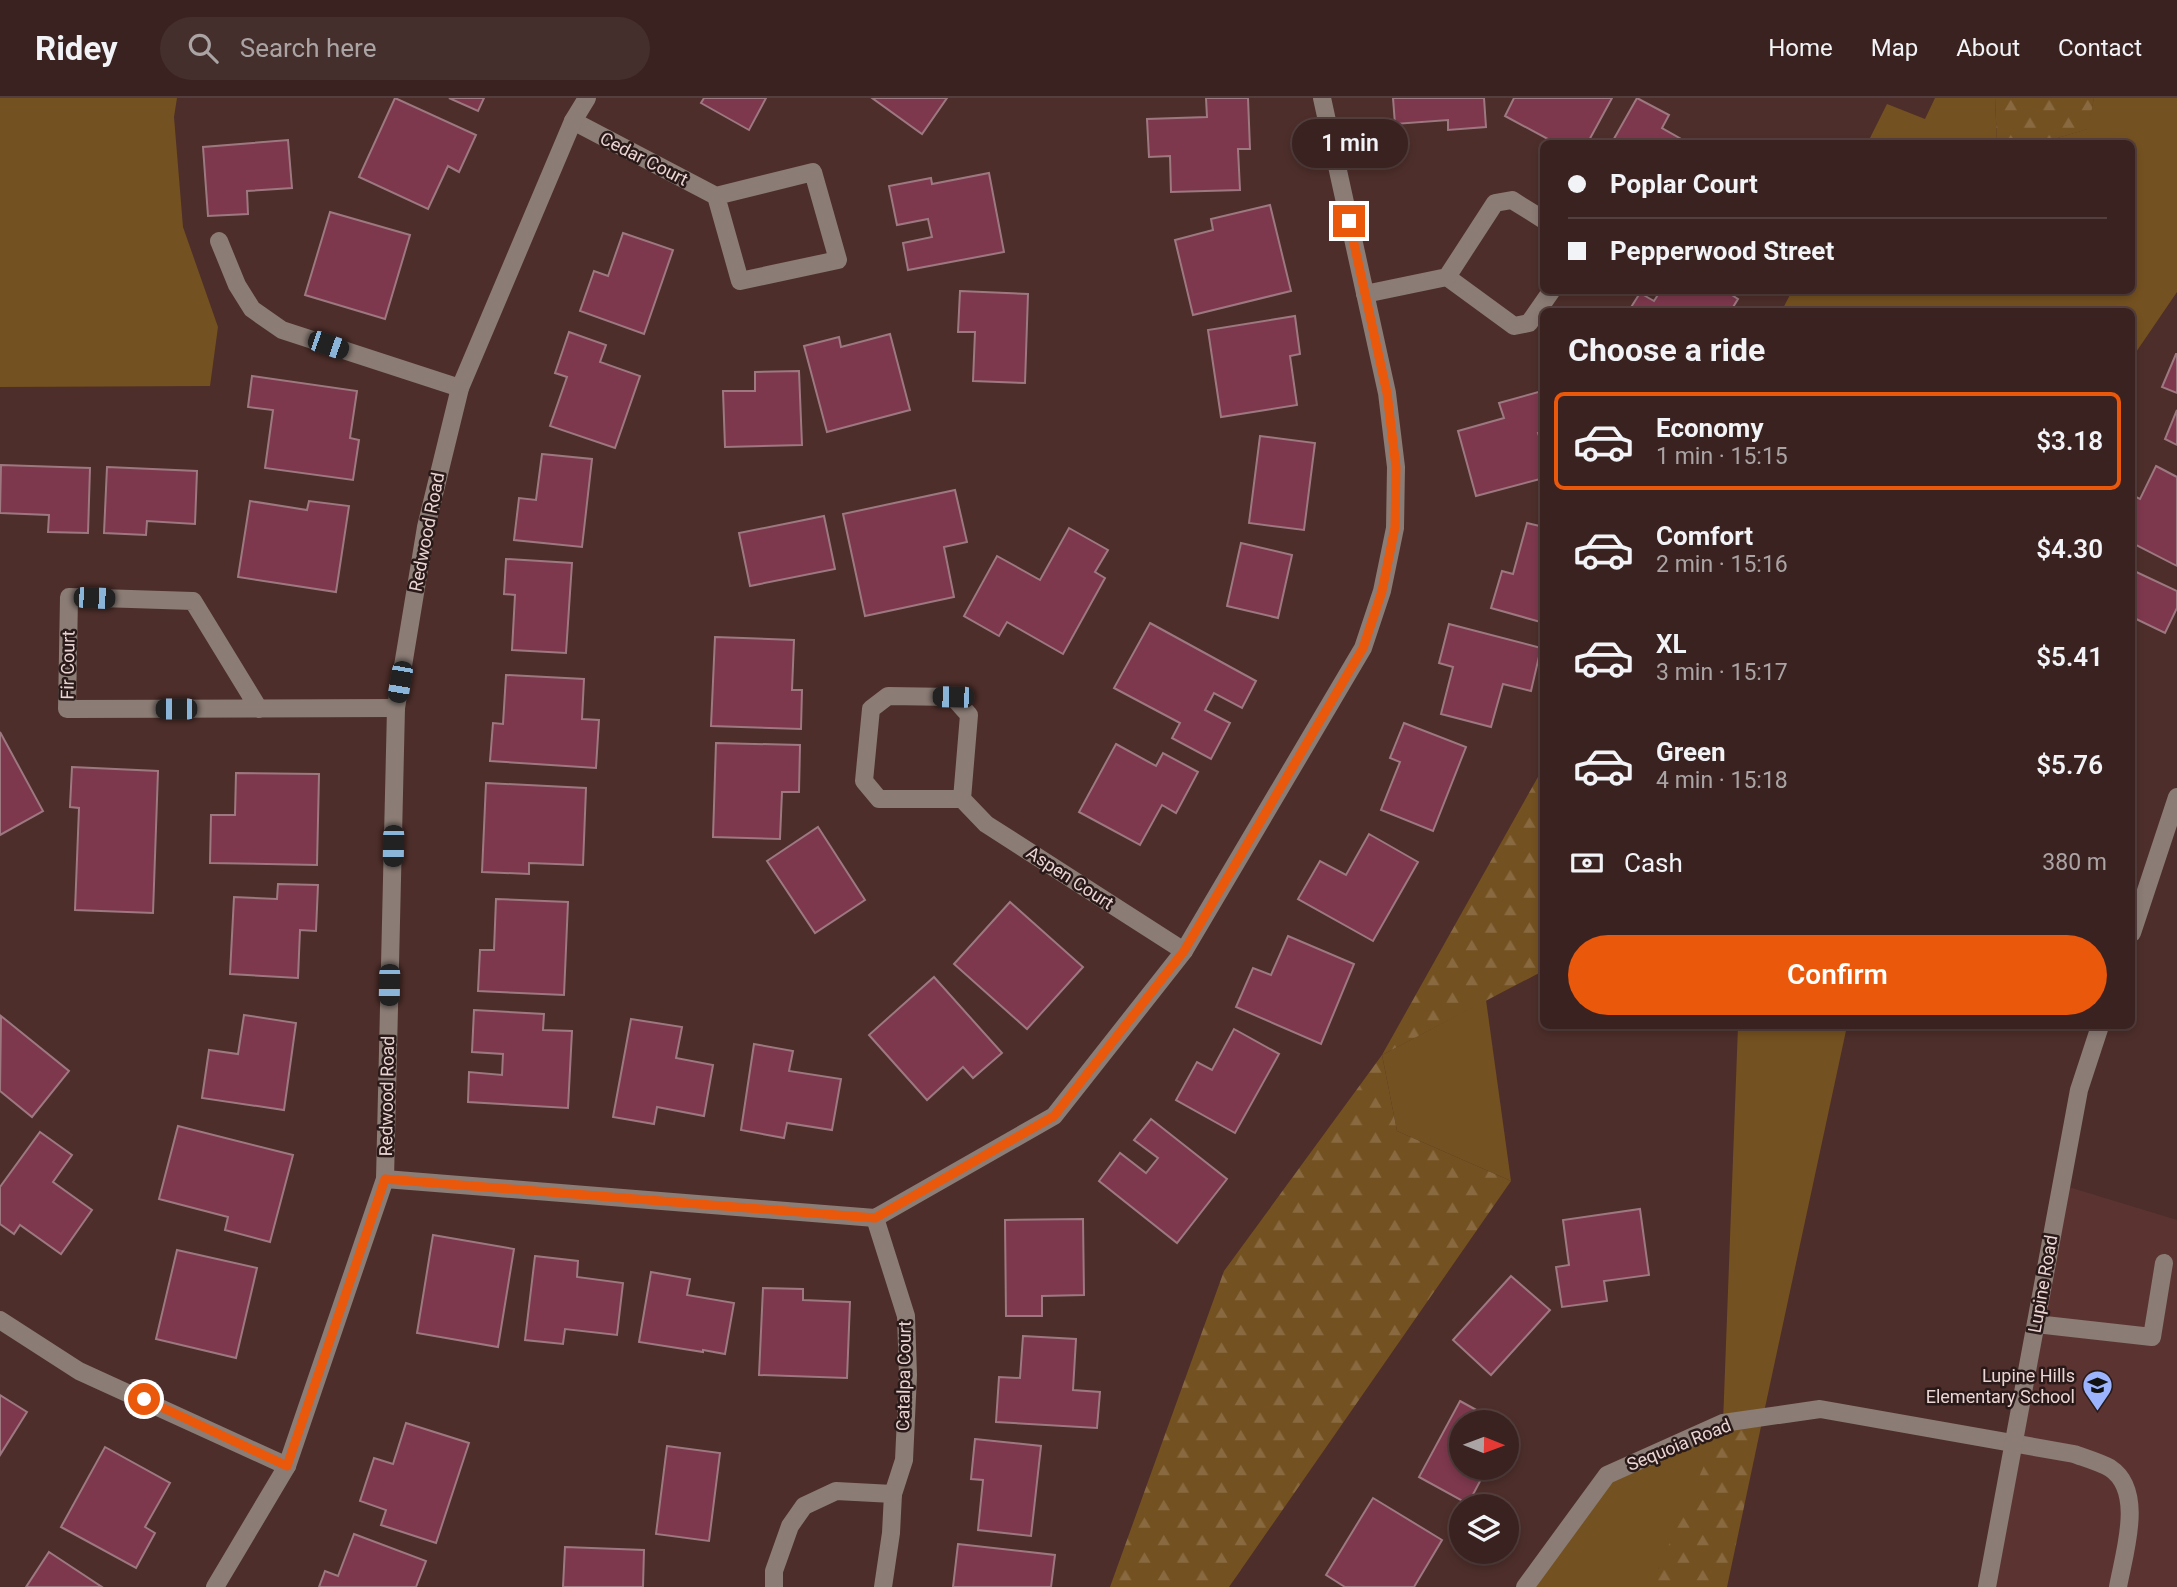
<!DOCTYPE html>
<meta charset="utf-8">
<style>
:root{--surface:#3a2220;--page:#452f2d;--text:#f1f3f6;--muted:#aba4a5;--line:#543f3e;--accent:#ea580c}
body{margin:0;font-family:Roboto,sans-serif;background:var(--page);color:var(--text);height:100vh;display:flex;flex-direction:column;font-size:26px;white-space:nowrap}
*{box-sizing:border-box;margin:0}
p{font-size:23px;color:var(--muted)}
.icon{flex:none;width:38px;height:38px;fill:none;stroke:currentColor;stroke-width:2;stroke-linecap:round;stroke-linejoin:round}
.map{position:relative;flex:1;overflow:hidden}
.sheet{position:absolute;left:1540px;top:210px;width:595px;height:721px;display:flex;flex-direction:column;background:var(--surface);border-radius:10px;box-shadow:0 4px 10px #0003,0 0 0 2px var(--line)}
.sheet>*{flex:none}
.banner{position:absolute;left:1540px;top:42px;width:595px;height:154px;border-radius:10px;box-shadow:0 4px 10px #0003,0 0 0 2px var(--line);display:grid;align-content:center;height:154px;padding:0 28px;background:var(--surface)}
.needle{width:46px;rotate:91deg}
.controls{position:absolute;left:1449px;top:1312px;display:grid;gap:14px}
.controls a{display:grid;place-items:center;width:70px;height:70px;border-radius:50%;background:var(--surface);box-shadow:0 4px 10px #0003,0 0 0 2px var(--line);font-size:35px}
.end{position:absolute;width:32px;height:32px;margin:-16px;border:9px solid #ea580c;background:#fff;box-shadow:0 0 0 4px #fff}
.from{border-radius:50%}
.bubble{position:absolute;height:49px;border-radius:24px;background:var(--surface);box-shadow:0 4px 10px #0003,0 0 0 2px var(--line);font-size:23px;font-weight:600;line-height:49px;text-align:center}
.car{position:absolute;width:21px;height:42px;margin:-21px -10px;border-radius:9px;box-shadow:0 0 5px 2px #0007;background:linear-gradient(#222 24%,#8ab4d8 0 40%,#222 0 76%,#8ab4d8 0 86%,#222 0)}
.banner b{display:flex;align-items:center;gap:24px;height:66px;font-size:26px}
.banner b+b{border-top:2px solid var(--line)}
.banner i{width:18px;height:18px;background:var(--text)}
ul{padding:0;list-style:none}
li{display:flex;align-items:center;gap:21px;height:98px;margin:0 14px 10px;padding:0 14px;border:4px solid transparent;border-radius:10px}
li div{flex:1}
li b{display:block;font-size:26px}
li em{font-style:normal;font-weight:600}
li.active{border-color:var(--accent)}
li>.icon{width:63px;height:63px;stroke-width:1.5}
h2{padding:0 28px;font-size:32px;line-height:84px}
.pay{display:flex;align-items:center;gap:18px;height:77px;padding:0 28px;font-size:26px}
.pay p{margin-inline-start:auto}
.button{display:flex;gap:14px;margin-top:auto;padding:14px 28px}
.button a{flex:1;height:80px;border-radius:42px;background:var(--accent);color:#fff;font-size:28px;font-weight:600;line-height:80px;text-align:center}
header{display:flex;align-items:center;gap:42px;box-sizing:border-box;height:98px;padding:0 35px;background:var(--surface);border-bottom:2px solid var(--line)}
header strong{font-size:33px}
nav{display:flex;gap:38px;margin-inline-start:auto;font-size:24px}
.search{width:490px;height:63px;background:var(--page);display:flex;align-items:center;gap:18px;box-sizing:border-box;padding:0 24px;border-radius:38px;color:var(--muted);font-size:26px}
.map>svg:first-child{display:block}
</style>
<header>
<strong>Ridey</strong>
<div class="search"><svg class="icon" aria-label="search" viewBox="0 0 24 24"><circle cx="10" cy="10" r="6"/><path d="M15 15l6 6"/></svg>Search here</div>
<nav><a>Home</a><a>Map</a><a>About</a><a>Contact</a></nav>
</header>
<div class="map">
<svg width="2177" height="1489" viewBox="0 0 2177 1489">
<defs>
<pattern id="forest-firs" width="22" height="20" patternUnits="userSpaceOnUse" patternTransform="scale(1.75)"><rect width="22" height="20" fill="#745120"/><path d="M5 1l3.5 6h-7zM16 11l3.5 6h-7z" fill="#886940"/></pattern>
</defs>
<rect width="100%" height="100%" fill="#4d2e2a"/>
<polygon fill="#5b3431" points="2062,1087 2177,1122 2177,1489 1987,1489"/>
<g fill="#745120">
<polygon points="0,0 177,0 174,19 183,129 218,229 210,288 0,289"/>
<polygon points="1935,0 1995,0 1997,45 1867,46 1887,6 1925,21"/>
<polygon points="2094,0 2177,0 2177,194 2132,260 2132,214 1781,214 1792,193 2132,192 2132,46 2041,45 2087,31"/>
<polygon points="1486,902 1511,1083 1397,1033 1382,957"/>
<polygon points="1738,928 1847,928 1763,1319 1658,1471 1658,1489 1525,1489 1607,1377 1723,1325"/>
</g>
<g fill="url(#forest-firs)">
<polygon points="1995,0 2094,0 2088,31 2041,45 1997,45"/>
<polygon points="1543,670 1543,873 1382,957 1397,1033 1511,1083 1229,1489 1110,1489 1224,1173 1382,957"/>
<polygon points="1763,1319 1727,1489 1658,1489 1658,1471 1723,1325"/>
</g>
<g fill="#7d384d" stroke="#9d7881" stroke-width="2">
<polygon points="395,0 476,37 459,74 448,68 428,111 359,79"/>
<polygon points="449,0 484,0 478,13"/>
<polygon points="704,0 766,0 749,32 701,5"/>
<polygon points="872,0 947,0 922,36"/>
<polygon points="1206,0 1248,0 1250,51 1238,51 1240,92 1171,94 1170,58 1149,59 1147,21 1207,19"/>
<polygon points="1393,0 1484,0 1486,29 1448,32 1448,22 1395,26"/>
<polygon points="1514,0 1612,0 1587,46 1557,46 1505,18"/>
<polygon points="1637,0 1669,17 1662,30 1690,46 1611,46"/>
<polygon points="288,42 292,90 247,93 248,116 208,118 203,49"/>
<polygon points="989,75 1004,154 908,172 903,145 932,139 928,121 897,127 889,88 931,80 932,86"/>
<polygon points="1270,107 1291,193 1193,217 1175,142 1213,132 1211,121"/>
<polygon points="330,114 410,137 385,221 305,197"/>
<polygon points="623,135 673,152 644,236 580,213 594,173 608,178"/>
<polygon points="1661,192 1724,192 1738,201 1730,214 1628,214 1640,195 1654,203"/>
<polygon points="960,193 1028,196 1025,285 973,283 975,234 958,234"/>
<polygon points="1295,218 1300,256 1290,258 1297,307 1221,319 1208,232"/>
<polygon points="569,234 606,247 600,264 640,278 615,350 550,328 567,279 555,275"/>
<polygon points="890,236 910,312 827,334 804,248 839,239 841,249"/>
<polygon points="2176,256 2177,256 2177,295 2162,289"/>
<polygon points="799,273 802,347 725,349 723,293 755,293 755,274"/>
<polygon points="252,278 357,293 350,340 359,342 353,382 265,370 273,312 248,309"/>
<polygon points="1542,293 1544,333 1538,335 1544,354 1544,380 1476,398 1458,333 1504,320 1499,305"/>
<polygon points="2177,312 2177,347 2165,341"/>
<polygon points="1260,338 1315,345 1304,432 1249,425"/>
<polygon points="542,356 592,361 582,449 514,442 519,400 536,402"/>
<polygon points="1,367 90,370 88,435 48,434 49,417 0,415"/>
<polygon points="2156,368 2177,379 2177,468 2132,445 2132,397 2140,401"/>
<polygon points="107,369 197,373 195,426 147,423 146,437 104,435"/>
<polygon points="955,392 967,444 944,449 954,499 865,518 843,416"/>
<polygon points="250,403 307,412 309,403 349,408 336,494 238,479"/>
<polygon points="824,418 835,471 750,488 739,435"/>
<polygon points="1527,425 1544,429 1544,525 1491,510 1502,473 1513,476"/>
<polygon points="1069,430 1108,452 1095,474 1105,480 1063,556 1007,524 999,538 964,518 997,458 1040,482"/>
<polygon points="1241,445 1292,457 1278,520 1227,508"/>
<polygon points="506,461 572,465 566,555 512,552 515,497 504,496"/>
<polygon points="2132,472 2177,493 2177,510 2165,535 2132,519"/>
<polygon points="1150,525 1256,583 1242,610 1214,595 1205,612 1230,625 1211,661 1172,640 1180,625 1114,590"/>
<polygon points="1449,526 1541,550 1531,593 1503,586 1491,629 1441,616 1453,569 1439,565"/>
<polygon points="715,539 794,542 792,592 802,592 801,631 711,628"/>
<polygon points="506,577 584,581 582,621 599,622 596,670 490,663 493,625 503,626"/>
<polygon points="1404,625 1466,649 1433,733 1381,712 1400,664 1390,660"/>
<polygon points="0,634 43,713 0,737"/>
<polygon points="716,645 800,647 799,694 782,694 780,741 713,739"/>
<polygon points="1116,646 1156,668 1163,655 1198,674 1176,715 1162,707 1140,747 1079,714"/>
<polygon points="72,669 158,673 153,815 75,812 79,710 70,709"/>
<polygon points="236,675 319,676 317,767 210,765 211,717 235,717"/>
<polygon points="486,685 586,690 583,767 529,765 529,776 482,774"/>
<polygon points="818,729 865,802 815,835 767,763"/>
<polygon points="1369,736 1418,764 1373,843 1298,801 1320,763 1346,777"/>
<polygon points="278,786 318,787 316,833 300,832 298,880 230,876 234,799 277,801"/>
<polygon points="496,801 568,804 564,897 478,893 480,852 494,852"/>
<polygon points="1010,804 1083,869 1027,931 954,866"/>
<polygon points="1288,838 1354,866 1321,946 1236,909 1253,870 1271,877"/>
<polygon points="934,879 1002,955 973,980 963,969 927,1002 869,937"/>
<polygon points="474,912 544,916 543,932 572,933 568,1010 468,1004 469,974 502,977 503,956 472,954"/>
<polygon points="244,917 296,925 284,1012 202,1000 209,952 238,956"/>
<polygon points="1,918 69,973 32,1019 0,993"/>
<polygon points="631,921 682,929 676,960 713,967 704,1018 657,1009 654,1026 613,1019"/>
<polygon points="1234,931 1279,956 1235,1035 1176,1002 1197,964 1212,972"/>
<polygon points="754,946 793,953 789,973 841,981 832,1032 787,1025 784,1040 741,1032"/>
<polygon points="1151,1021 1227,1081 1177,1145 1099,1083 1120,1055 1146,1075 1158,1060 1134,1042"/>
<polygon points="178,1028 293,1057 270,1144 225,1132 228,1119 159,1101"/>
<polygon points="40,1034 72,1057 53,1084 92,1112 61,1156 20,1127 14,1136 0,1126 0,1089"/>
<polygon points="1640,1111 1649,1177 1604,1183 1607,1203 1562,1209 1556,1169 1569,1167 1563,1122"/>
<polygon points="1083,1121 1084,1197 1042,1198 1042,1218 1006,1218 1005,1122"/>
<polygon points="433,1137 514,1151 498,1249 417,1235"/>
<polygon points="177,1152 257,1170 236,1260 156,1241"/>
<polygon points="535,1158 578,1163 577,1179 623,1185 617,1237 565,1231 563,1246 525,1242"/>
<polygon points="651,1174 690,1181 687,1197 734,1205 725,1256 703,1252 703,1254 639,1244"/>
<polygon points="1511,1178 1550,1212 1491,1277 1453,1242"/>
<polygon points="763,1190 803,1191 803,1202 850,1204 847,1280 759,1277"/>
<polygon points="1023,1238 1076,1241 1073,1292 1100,1294 1097,1330 996,1324 999,1279 1020,1280"/>
<polygon points="0,1297 27,1314 0,1357"/>
<polygon points="1460,1303 1500,1325 1461,1325 1461,1370 1487,1370 1468,1406 1419,1379"/>
<polygon points="406,1325 469,1345 436,1445 381,1427 386,1412 360,1403 374,1360 393,1366"/>
<polygon points="975,1341 1041,1348 1031,1438 978,1432 983,1382 971,1381"/>
<polygon points="667,1348 720,1355 709,1443 656,1436"/>
<polygon points="105,1349 170,1385 145,1429 155,1435 136,1470 61,1429"/>
<polygon points="1373,1400 1442,1442 1414,1489 1345,1489 1326,1477"/>
<polygon points="354,1436 426,1463 416,1489 319,1489 325,1473 338,1478"/>
<polygon points="958,1446 1055,1457 1051,1489 953,1489"/>
<polygon points="565,1449 644,1452 643,1489 563,1489"/>
<polygon points="49,1454 102,1489 26,1489"/>
</g>
<g fill="none" stroke-linecap="round" stroke-linejoin="round">
<g stroke="#8b7c75" stroke-width="18">
<polyline points="573,23 716,98 740,183 838,162 813,74 716,98"/>
<polyline points="219,143 237,187 252,211 282,232 460,290"/>
<polyline points="1447,179 1514,228 1529,225 1552,192"/>
<polyline points="1365,196 1447,179 1495,105 1512,102 1544,122"/>
<polyline points="259,611 193,503 69,499 67,611 396,610"/>
<polyline points="962,701 969,617 953,599 888,598 871,611 864,683 879,701 962,701 986,726 1184,853"/>
<polyline points="2132,835 2177,699"/>
<polyline points="385,1081 875,1120 1054,1018 1184,853 1363,550 1382,493 1395,430 1396,369 1387,295 1322,0"/>
<polyline points="875,1120 906,1218 908,1277 904,1362 893,1396 891,1435 883,1489"/>
<polyline points="0,1222 79,1273 287,1368"/>
<polyline points="2036,1226 2152,1239 2164,1165"/>
<polyline points="215,1489 287,1368 385,1081 396,610 426,429 460,290 573,23 587,0"/>
<polyline points="774,1489 774,1473 790,1428 804,1408 836,1393 893,1396"/>
<path d="M1525,1489l82,-112 116,-52 97,-14 254,45c11,4 25,8 36,14 35,23 14,85 8,119"/>
<polyline points="1987,1489 2079,992 2100,928"/>
</g>
</g>
<g fill="none" stroke-linecap="round" stroke-linejoin="round">
<polyline stroke="#ea580c" stroke-width="9" points="144,1301 287,1368 385,1081 875,1120 1054,1018 1184,853 1363,550 1382,493 1395,429 1396,369 1387,295 1349,123"/>
</g>
<defs>
<symbol id="school-pin" viewBox="-11 -11 22 30"><path d="M0 17L-7.5 6A9.5 9.5 0 1 1 7.5 6Z" fill="#9bb4fd" stroke="#291a19"/><path d="M0-5L7-2L0 1L-7-2ZM-4 1L0 2.5L4 1V4Q0 6-4 4Z" fill="#111"/></symbol>
</defs>
<g fill-rule="evenodd">
<use href="#school-pin" x="2080" y="1270" width="35" height="47"/>
</g>
<g text-anchor="middle" stroke-width="5" stroke-linejoin="round" paint-order="stroke">
<g font-size="18" fill="#ead5d3" stroke="#291a19">
<text transform="translate(644 61) rotate(27)" y="6">Cedar Court</text>
<text transform="translate(427 434) rotate(-79)" y="6">Redwood Road</text>
<text transform="translate(68 567) rotate(-89)" y="6">Fir Court</text>
<text transform="translate(1070 780) rotate(33)" y="6">Aspen Court</text>
<text transform="translate(387 998) rotate(-89)" y="6">Redwood Road</text>
<text transform="translate(2043 1186) rotate(-80)" y="6">Lupine Road</text>
<text transform="translate(904 1278) rotate(-89)" y="6">Catalpa Court</text>
<text transform="translate(1679 1347) rotate(-22)" y="6">Sequoia Road</text>
</g>
<g font-size="18" fill="#ead5d3" stroke="#291a19" text-anchor="end">
<text x="2075" y="1284">Lupine Hills<tspan x="2075" dy="21">Elementary School</tspan></text>
</g>
</g>
</svg>
<div class="controls">
<a><svg class="needle" viewBox="-14 -14 28 28"><path d="M0-13l5 13h-10z" fill="#e53935"/><path d="M0 13l5-13h-10z" fill="#aba4a5"/></svg></a>
<a><svg class="icon" aria-label="layers" viewBox="0 0 24 24"><path d="M12 4l9 5-9 5-9-5zM3 14l9 5 9-5"/></svg></a>
</div>
<i class="end from" style="left:144px;top:1301px"></i>
<i class="end" style="left:1349px;top:123px"></i>
<div class="bubble" style="left:1292px;top:21px;width:116px">1 min</div>
<i class="car" style="left:328px;top:247px;rotate:109deg"></i>
<i class="car" style="left:94px;top:500px;rotate:92deg"></i>
<i class="car" style="left:400px;top:584px;rotate:190deg"></i>
<i class="car" style="left:953px;top:599px;rotate:271deg"></i>
<i class="car" style="left:176px;top:611px;rotate:270deg"></i>
<i class="car" style="left:393px;top:748px;rotate:181deg"></i>
<i class="car" style="left:389px;top:887px;rotate:181deg"></i>
<div class="banner">
<b><i class="from"></i>Poplar Court</b>
<b><i></i>Pepperwood Street</b>
</div>
<section class="sheet">
<h2>Choose a ride</h2>
<ul>
<li class="active"><svg class="icon" aria-label="car" viewBox="0 0 24 24"><path d="M5 17H2v-5l4-1 3-4h7l3 4 3 1v5h-3M9 17h6M6 11h13"/><circle cx="7" cy="17" r="2"/><circle cx="17" cy="17" r="2"/></svg><div><b>Economy</b><p>1 min · 15:15</p></div><em>$3.18</em></li>
<li><svg class="icon" aria-label="car" viewBox="0 0 24 24"><path d="M5 17H2v-5l4-1 3-4h7l3 4 3 1v5h-3M9 17h6M6 11h13"/><circle cx="7" cy="17" r="2"/><circle cx="17" cy="17" r="2"/></svg><div><b>Comfort</b><p>2 min · 15:16</p></div><em>$4.30</em></li>
<li><svg class="icon" aria-label="car" viewBox="0 0 24 24"><path d="M5 17H2v-5l4-1 3-4h7l3 4 3 1v5h-3M9 17h6M6 11h13"/><circle cx="7" cy="17" r="2"/><circle cx="17" cy="17" r="2"/></svg><div><b>XL</b><p>3 min · 15:17</p></div><em>$5.41</em></li>
<li><svg class="icon" aria-label="car" viewBox="0 0 24 24"><path d="M5 17H2v-5l4-1 3-4h7l3 4 3 1v5h-3M9 17h6M6 11h13"/><circle cx="7" cy="17" r="2"/><circle cx="17" cy="17" r="2"/></svg><div><b>Green</b><p>4 min · 15:18</p></div><em>$5.76</em></li>
</ul>
<div class="pay"><svg class="icon" aria-label="cash" viewBox="0 0 24 24"><path d="M3 7h18v10H3z"/><circle cx="12" cy="12" r="2"/></svg>Cash<p>380 m</p></div>
<div class="button"><a>Confirm</a></div>
</section>
</div>
